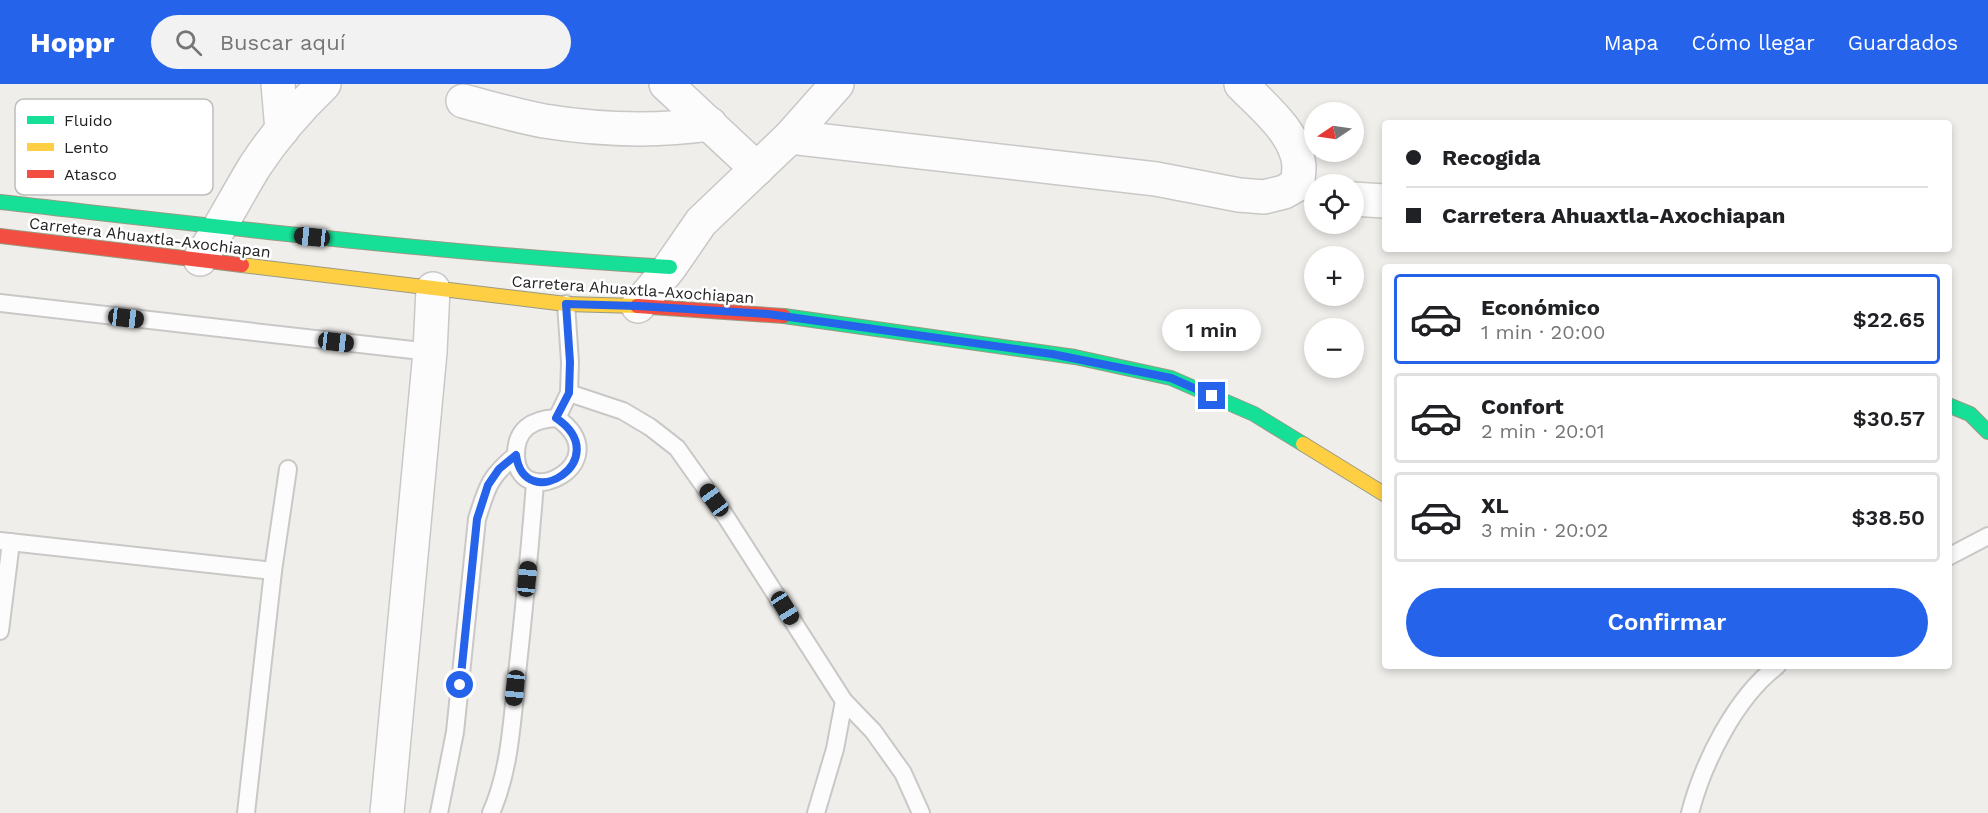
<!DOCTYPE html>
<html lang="es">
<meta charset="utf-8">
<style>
:root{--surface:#fff;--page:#f2f2f2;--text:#202124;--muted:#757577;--line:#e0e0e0;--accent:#2563eb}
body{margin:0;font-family:"Work Sans",sans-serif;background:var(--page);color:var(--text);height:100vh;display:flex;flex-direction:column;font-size:22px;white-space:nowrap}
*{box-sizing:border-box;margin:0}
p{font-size:20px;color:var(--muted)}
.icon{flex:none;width:33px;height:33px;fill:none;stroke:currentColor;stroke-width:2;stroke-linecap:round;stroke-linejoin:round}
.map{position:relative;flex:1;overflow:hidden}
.details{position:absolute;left:1382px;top:180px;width:570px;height:405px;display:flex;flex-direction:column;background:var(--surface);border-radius:6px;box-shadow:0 3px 9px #0003}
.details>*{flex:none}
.hud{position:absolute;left:1382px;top:36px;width:570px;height:132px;border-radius:6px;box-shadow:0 3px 9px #0003;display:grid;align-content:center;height:132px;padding:0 24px;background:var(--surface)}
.needle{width:39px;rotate:257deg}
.fabs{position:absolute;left:1304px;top:18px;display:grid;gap:12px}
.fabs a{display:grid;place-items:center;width:60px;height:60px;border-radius:50%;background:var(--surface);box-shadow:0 3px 9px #0003;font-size:30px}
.end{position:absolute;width:27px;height:27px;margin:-14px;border:8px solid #2563eb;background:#fff;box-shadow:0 0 0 3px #fff}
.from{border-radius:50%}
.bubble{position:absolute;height:42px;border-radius:21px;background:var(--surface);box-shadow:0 3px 9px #0003;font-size:20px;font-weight:600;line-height:42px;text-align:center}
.car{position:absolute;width:18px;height:36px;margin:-18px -9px;border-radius:8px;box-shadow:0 0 4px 2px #0007;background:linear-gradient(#222 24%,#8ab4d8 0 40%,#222 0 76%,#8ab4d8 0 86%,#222 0)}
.hud b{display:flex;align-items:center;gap:21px;height:57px;font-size:22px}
.hud b+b{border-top:2px solid var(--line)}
.hud i{width:15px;height:15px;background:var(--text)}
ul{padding:10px 0 0;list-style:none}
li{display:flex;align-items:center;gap:18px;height:90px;margin:0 12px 9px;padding:0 12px;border:3px solid var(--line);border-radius:6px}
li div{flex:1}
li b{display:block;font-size:22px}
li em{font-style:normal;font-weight:600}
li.on{border-color:var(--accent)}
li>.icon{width:54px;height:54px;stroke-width:1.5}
.action{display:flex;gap:12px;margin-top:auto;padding:12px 24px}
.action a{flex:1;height:69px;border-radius:36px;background:var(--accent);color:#fff;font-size:24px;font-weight:600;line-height:69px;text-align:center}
header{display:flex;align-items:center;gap:36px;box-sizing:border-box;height:84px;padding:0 30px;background:var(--accent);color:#fff}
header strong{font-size:28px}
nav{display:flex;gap:33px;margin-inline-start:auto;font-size:21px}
.search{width:420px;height:54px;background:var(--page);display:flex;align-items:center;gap:15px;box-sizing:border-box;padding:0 21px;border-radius:33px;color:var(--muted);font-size:22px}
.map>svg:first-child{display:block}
</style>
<header>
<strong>Hoppr</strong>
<div class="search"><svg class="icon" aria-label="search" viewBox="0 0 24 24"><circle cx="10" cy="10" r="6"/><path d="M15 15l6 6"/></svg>Buscar aquí</div>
<nav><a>Mapa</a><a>Cómo llegar</a><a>Guardados</a></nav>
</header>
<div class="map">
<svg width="1988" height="729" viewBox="0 0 1988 729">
<rect width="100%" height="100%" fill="#f0eeeb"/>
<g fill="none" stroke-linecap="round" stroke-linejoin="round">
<defs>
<g id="lane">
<polyline points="0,219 430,268"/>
<polyline points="569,309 623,327 650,343 677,364 726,433 844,617 873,647 903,689 921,729"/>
<path d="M557,334c63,44 -38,96 -41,39 -1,-28 16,-38 41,-39z"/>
<polyline points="557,334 569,309 570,278 566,220"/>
<polyline points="0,457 273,487"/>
<polyline points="1948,473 1988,452"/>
<polyline points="0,547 11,458"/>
<polyline points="246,729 273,487 288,385"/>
<path d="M439,729l16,-81 22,-213c10,-32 12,-42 39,-64"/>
<path d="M491,729c19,-43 21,-92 26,-139 7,-64 13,-127 18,-191"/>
<polyline points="816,729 835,665 844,617"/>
<path d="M1690,729c13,-50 45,-115 87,-147"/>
</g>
<g id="street">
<polyline points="278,0 282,46"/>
<polyline points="666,0 757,85"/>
<path d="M463,17c27,7 54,15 81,20 56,9 110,11 166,3"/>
<path d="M790,53l366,42 83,16 25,2 20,-5 14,-8c0,-6 1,-13 1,-19 -3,-33 -37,-59 -58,-81"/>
<polyline points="1353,115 1384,117"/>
<path d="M200,175c20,-30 36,-62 55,-93 19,-29 44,-58 69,-82"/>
<polyline points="638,222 670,183 701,138 790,53 837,0"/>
<polyline points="387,729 430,268 433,205"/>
</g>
<g id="fast">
<path d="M0,118c223,25 446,52 670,65"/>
<polyline points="784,232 1075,273 1171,294 1254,330 1303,360"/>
<polyline points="1948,321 1970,330 1988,348"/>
</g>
<g id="slow">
<polyline points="242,181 566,220 637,222"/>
<polyline points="1303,360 1384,410"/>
</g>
<g id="jam">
<polyline points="0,152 242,181"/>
<polyline points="637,222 784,232"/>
</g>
</defs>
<use href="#lane" stroke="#c9c8c7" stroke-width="20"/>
<use href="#street" stroke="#c9c8c7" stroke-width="36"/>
<use href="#fast" stroke="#999a82" stroke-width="16"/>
<use href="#slow" stroke="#999a82" stroke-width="16"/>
<use href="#jam" stroke="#999a82" stroke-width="16"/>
<use href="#lane" stroke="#fdfcfc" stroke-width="16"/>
<use href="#street" stroke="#fdfcfc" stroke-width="33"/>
<use href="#fast" stroke="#16e098" stroke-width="14"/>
<use href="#slow" stroke="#ffcf43" stroke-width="14"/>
<use href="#jam" stroke="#f24e42" stroke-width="14"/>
</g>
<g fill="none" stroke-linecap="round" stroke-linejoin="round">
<path stroke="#2563eb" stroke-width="8" d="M460,601l17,-166 11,-34 11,-16 17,-14c9,62 101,4 40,-37l13,-25 1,-31 -4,-58 72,2 130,8 284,40 119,24 41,18"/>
</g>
<g text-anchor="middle" stroke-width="5" stroke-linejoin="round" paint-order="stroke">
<g font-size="16" fill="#222" stroke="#fff">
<text transform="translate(150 153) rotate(7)" y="6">Carretera Ahuaxtla-Axochiapan</text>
<text transform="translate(633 205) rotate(4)" y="6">Carretera Ahuaxtla-Axochiapan</text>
</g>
</g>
<rect x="15" y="15" width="198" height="96" rx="9" fill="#fff" stroke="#bdbdbd" stroke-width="1.5"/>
<rect x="27" y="32" width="27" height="8" fill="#16e098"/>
<rect x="27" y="59" width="27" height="8" fill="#ffcf43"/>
<rect x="27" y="86" width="27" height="8" fill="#f24e42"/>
<g font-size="16" fill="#222">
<text x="64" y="42">Fluido</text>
<text x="64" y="69">Lento</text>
<text x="64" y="96">Atasco</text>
</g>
</svg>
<div class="fabs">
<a><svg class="needle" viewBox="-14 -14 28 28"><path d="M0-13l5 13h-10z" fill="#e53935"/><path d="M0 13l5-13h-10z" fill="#757577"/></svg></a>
<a><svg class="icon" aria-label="locate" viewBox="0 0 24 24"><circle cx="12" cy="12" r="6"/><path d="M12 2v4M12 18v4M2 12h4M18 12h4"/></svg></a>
<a>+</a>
<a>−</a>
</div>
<i class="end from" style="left:460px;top:601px"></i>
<i class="end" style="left:1212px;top:312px"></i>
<div class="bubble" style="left:1162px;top:225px;width:99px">1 min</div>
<i class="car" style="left:312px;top:153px;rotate:276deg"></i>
<i class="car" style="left:126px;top:234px;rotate:97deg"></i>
<i class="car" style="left:336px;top:258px;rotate:97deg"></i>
<i class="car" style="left:714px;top:416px;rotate:324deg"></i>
<i class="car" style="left:527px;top:495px;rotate:6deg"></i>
<i class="car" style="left:785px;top:524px;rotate:148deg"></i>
<i class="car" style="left:515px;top:604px;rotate:186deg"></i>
<div class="hud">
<b><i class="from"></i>Recogida</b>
<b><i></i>Carretera Ahuaxtla-Axochiapan</b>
</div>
<section class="details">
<ul>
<li class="on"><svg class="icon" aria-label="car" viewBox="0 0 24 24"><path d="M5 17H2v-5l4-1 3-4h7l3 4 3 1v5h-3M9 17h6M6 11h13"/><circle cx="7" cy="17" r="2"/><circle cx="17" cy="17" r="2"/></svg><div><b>Económico</b><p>1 min · 20:00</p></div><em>$22.65</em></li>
<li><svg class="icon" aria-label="car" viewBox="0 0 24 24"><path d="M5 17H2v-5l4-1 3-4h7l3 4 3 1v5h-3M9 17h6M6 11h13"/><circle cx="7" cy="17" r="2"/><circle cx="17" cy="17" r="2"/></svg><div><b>Confort</b><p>2 min · 20:01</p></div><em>$30.57</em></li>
<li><svg class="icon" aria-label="car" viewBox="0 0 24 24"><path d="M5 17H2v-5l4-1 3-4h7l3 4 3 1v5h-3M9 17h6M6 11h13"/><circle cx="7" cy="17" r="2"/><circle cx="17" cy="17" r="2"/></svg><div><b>XL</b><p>3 min · 20:02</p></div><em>$38.50</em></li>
</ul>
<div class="action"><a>Confirmar</a></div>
</section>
</div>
